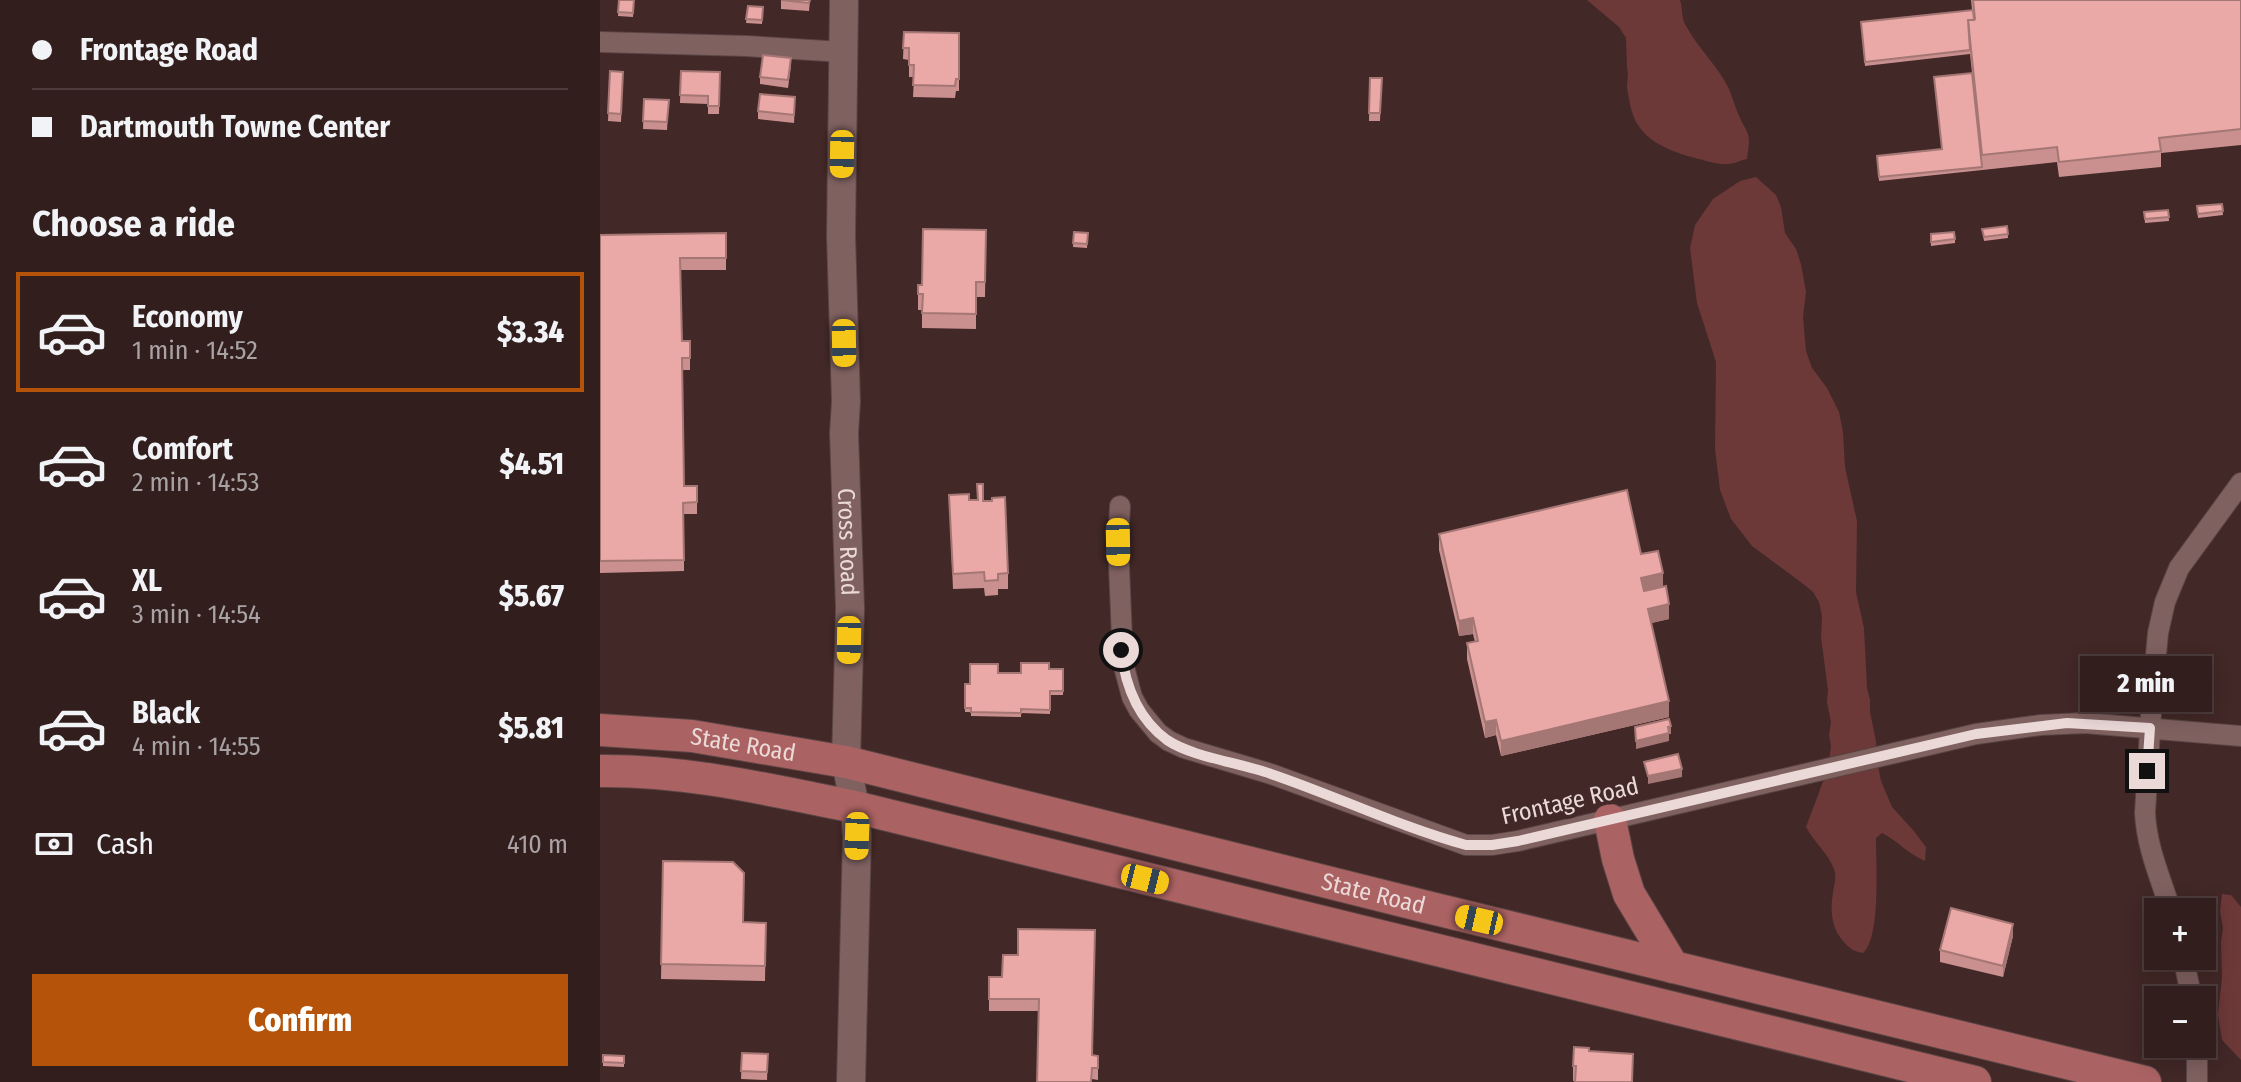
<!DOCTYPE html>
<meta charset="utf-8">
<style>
:root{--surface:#321e1d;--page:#3a2726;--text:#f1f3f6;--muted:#a8a2a4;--line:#4d3c3b;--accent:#b45309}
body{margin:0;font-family:"Fira Sans Condensed",sans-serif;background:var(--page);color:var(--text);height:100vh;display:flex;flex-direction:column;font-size:30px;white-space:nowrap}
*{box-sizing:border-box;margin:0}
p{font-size:26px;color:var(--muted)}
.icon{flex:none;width:44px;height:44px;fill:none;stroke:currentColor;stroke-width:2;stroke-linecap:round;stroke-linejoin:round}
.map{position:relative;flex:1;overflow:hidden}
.panel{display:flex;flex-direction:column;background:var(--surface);width:600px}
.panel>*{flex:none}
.guide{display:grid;align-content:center;height:176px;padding:0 32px;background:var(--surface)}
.fabs{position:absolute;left:1544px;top:898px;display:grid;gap:16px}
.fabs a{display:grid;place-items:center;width:72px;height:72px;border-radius:0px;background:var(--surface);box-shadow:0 4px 20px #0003,0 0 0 2px var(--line);font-size:40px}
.end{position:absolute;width:36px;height:36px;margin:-18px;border:10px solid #ebd9d8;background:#111;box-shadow:0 0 0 4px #111}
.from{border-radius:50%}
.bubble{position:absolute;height:56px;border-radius:0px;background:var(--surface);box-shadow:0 4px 20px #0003,0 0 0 2px var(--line);font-size:26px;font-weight:800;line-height:56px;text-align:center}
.car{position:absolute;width:24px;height:48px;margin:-24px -12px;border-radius:10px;box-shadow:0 0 6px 2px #0007;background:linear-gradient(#f5c518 24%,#345 0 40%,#f5c518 0 76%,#345 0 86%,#f5c518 0)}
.guide b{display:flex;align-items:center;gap:28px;height:76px;font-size:30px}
.guide b+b{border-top:2px solid var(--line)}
.guide i{width:20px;height:20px;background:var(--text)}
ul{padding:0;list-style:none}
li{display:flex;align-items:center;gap:24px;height:120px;margin:0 16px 12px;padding:0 16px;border:4px solid transparent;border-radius:0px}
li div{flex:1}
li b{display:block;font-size:30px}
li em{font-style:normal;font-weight:800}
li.on{border-color:var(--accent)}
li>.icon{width:72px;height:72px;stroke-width:1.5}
h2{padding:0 32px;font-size:36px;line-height:96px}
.pay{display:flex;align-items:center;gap:20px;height:88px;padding:0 32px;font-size:30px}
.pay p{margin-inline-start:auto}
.button{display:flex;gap:16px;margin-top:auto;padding:16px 32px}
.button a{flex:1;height:92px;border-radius:0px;background:var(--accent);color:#fff;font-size:32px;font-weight:800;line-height:92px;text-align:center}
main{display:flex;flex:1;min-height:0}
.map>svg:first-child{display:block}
</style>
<main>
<section class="panel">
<div class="guide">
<b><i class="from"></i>Frontage Road</b>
<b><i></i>Dartmouth Towne Center</b>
</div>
<h2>Choose a ride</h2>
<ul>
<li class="on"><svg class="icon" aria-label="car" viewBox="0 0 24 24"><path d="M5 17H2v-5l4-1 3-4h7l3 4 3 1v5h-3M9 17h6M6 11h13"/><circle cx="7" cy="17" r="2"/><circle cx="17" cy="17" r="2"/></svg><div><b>Economy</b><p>1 min · 14:52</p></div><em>$3.34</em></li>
<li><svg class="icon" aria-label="car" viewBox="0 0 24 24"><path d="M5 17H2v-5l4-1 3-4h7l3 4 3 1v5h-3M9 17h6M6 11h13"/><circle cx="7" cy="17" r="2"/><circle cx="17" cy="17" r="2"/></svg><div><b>Comfort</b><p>2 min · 14:53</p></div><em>$4.51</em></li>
<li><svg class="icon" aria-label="car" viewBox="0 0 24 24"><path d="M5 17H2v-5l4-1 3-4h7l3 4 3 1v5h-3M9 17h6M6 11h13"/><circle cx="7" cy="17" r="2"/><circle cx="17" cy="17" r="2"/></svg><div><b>XL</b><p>3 min · 14:54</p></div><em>$5.67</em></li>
<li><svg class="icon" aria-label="car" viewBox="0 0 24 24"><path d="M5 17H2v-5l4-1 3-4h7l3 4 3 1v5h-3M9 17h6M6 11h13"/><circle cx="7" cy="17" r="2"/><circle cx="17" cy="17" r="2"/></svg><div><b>Black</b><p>4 min · 14:55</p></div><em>$5.81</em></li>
</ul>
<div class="pay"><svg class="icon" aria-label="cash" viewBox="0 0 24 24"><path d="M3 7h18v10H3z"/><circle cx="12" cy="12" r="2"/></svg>Cash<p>410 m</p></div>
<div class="button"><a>Confirm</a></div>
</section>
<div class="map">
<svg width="1641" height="1082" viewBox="0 0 1641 1082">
<rect width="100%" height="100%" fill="#422827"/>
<g fill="#6d3838">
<path d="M987,0h93c3,9 1,16 5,24 12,23 32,41 43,63 4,8 6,17 9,24 10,25 15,18 10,48 -6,1 -13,5 -19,5 -8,1 -18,-2 -25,-4 -28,-7 -62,-17 -71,-48 -2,-7 -4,-18 -5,-25 0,-7 2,-12 0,-19l-1,-30 -7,-11z"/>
<path d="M1156,177l20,18 5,12 4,26 11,16 5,15 5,28 -3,25 3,34 6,17 15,20 12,24 4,20 2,35 12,54 -1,71 8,36 3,60 3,12v12l6,29 1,20 4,20 11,26 21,23 13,17 -1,14c-17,-7 -27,-20 -43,-28l-6,5c0,25 5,99 -13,115 -10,-2 -13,-4 -20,-12 -12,-13 -13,-32 -10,-48 1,-9 4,-15 1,-24 -6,-16 -20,-27 -28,-42l22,-59 3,-22 -2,-11 2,-13 -4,-20 1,-12 -7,-53 1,-21 -3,-14 -6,-10 -11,-9 -50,-37 -21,-27 -11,-29 -5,-41 1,-87 -19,-59 -7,-55 5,-23 18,-26 27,-18z"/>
<polygon points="1622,894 1631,895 1641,907 1641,1060 1622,1040 1618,1015 1622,978 1621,942 1623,928 1620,911"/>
</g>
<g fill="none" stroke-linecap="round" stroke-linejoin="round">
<defs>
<g id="street">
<polyline points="0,42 146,46 243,52"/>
<polyline points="520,506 518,542 523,663 532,697 539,710 558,733 569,741 584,748 671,774 866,845 892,845 918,841 1376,734 1441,725 1485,723 1641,736"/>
<path d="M1571,912c-10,-34 -24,-62 -26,-99l7,-115 6,-65 7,-31 14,-34 62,-85"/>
<polyline points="1583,956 1592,1000"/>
<polyline points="1597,1044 1597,1082"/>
</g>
<g id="secondary">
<path id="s1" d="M244,0l-3,235 5,167 -2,31 6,175 -4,154 9,45 2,29 -6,246"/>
</g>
<g id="primary">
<path id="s2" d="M0,730l92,6 154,26 577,144 722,176"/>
<path d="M0,771c87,-1 170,19 255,36l1120,275"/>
<polyline points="1010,820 1018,859 1029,894 1073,967"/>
</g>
</defs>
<use href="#street" stroke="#5a4444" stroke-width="22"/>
<use href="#secondary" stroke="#5a4444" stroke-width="30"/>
<use href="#primary" stroke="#5a4444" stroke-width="34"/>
<use href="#street" stroke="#7f6160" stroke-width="20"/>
<use href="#secondary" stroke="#7f6160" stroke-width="28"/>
<use href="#primary" stroke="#ab6262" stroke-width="32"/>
</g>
<g fill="#c9908f">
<polygon points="19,0 34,0 33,17 18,16"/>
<polygon points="181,0 210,0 209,11 181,9"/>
<polygon points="1371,0 1641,0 1641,145 1561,153 1561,167 1459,177 1457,162 1279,181 1277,156 1341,149 1372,73 1370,54 1265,66 1261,22 1372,10"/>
<polygon points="148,6 163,7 162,24 146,23"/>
<polygon points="304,32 359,33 359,91 356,91 355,98 313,97 314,77 309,77 309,60 303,59"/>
<polygon points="191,66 188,88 160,84 160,77"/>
<polygon points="10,71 23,72 21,122 8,121"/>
<polygon points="81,71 120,72 119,114 108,114 108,104 80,103"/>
<polygon points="770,78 782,78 780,121 769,121"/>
<polygon points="44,99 69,100 67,130 43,129"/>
<polygon points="195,105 194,123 158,119 158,111"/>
<polygon points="1622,204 1623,215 1598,218 1597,206"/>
<polygon points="1568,210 1569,221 1545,223 1544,212"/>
<polygon points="1407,226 1408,238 1384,241 1382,229"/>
<polygon points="386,230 385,297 376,297 376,329 322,328 322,310 318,310 318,294 322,285"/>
<polygon points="474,232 488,233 487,248 473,247"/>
<polygon points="126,233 126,270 80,270 82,341 90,358 90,370 82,370 84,486 97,502 97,514 84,514 84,571 0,573 0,235"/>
<polygon points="1331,234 1355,239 1355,243 1331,246"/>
<polygon points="349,495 369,500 383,501 408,573 408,589 398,589 398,595 385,596 384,588 353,589"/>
<polygon points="839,534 1041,554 1063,587 1069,619 1051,623 1069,717 901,756 896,735 885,738 867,659 867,643 875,642 873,634 859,636 839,550"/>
<polygon points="449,669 463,669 463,695 450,695 450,714 421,713 421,717 371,716 371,712 365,712 365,684 370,684 398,673 421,673"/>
<polygon points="63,861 143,922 166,923 165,981 61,979"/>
<polygon points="1413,936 1403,977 1340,962 1340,950"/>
<polygon points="403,955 492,1055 498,1056 498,1080 492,1079 438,1011 389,1011 389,977 402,977"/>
<polygon points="989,1051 1033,1069 973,1081 973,1066"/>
<polygon points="142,1053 168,1054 167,1080 141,1079"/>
<polygon points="3,1055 24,1056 24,1067 3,1066"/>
</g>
<g fill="#a47674">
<polygon points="1063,573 1063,589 1041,594 1041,578"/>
<polygon points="1069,604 1069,619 1048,624 1048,609"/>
<polygon points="873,618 873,634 859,636 859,621"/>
<polygon points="1069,701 1069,717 901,756 901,741"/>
<polygon points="896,720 896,735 885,738 885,722"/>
<polygon points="1071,726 1071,734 1069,734 1069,741 1036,749 1036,741"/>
<polygon points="1082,769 1082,777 1048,784 1048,776"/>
<polygon points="1413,924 1413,936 1403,977 1403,966"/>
</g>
<g fill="#eaa8a6" stroke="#a47674" stroke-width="2">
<polygon points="19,0 34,0 33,13 18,12"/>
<polygon points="181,0 210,0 209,3"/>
<polygon points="1373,0 1641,0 1641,129 1559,138 1561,151 1459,162 1457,147 1382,155 1368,20 1375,19"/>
<polygon points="148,6 163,7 162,20 146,19"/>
<polygon points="1373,10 1374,20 1368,20 1370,50 1265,62 1261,22"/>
<polygon points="304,32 359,33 359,79 356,79 355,86 313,85 314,65 309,65 309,48 303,48"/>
<polygon points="163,55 191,58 188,80 160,77"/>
<polygon points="10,71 23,72 21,114 8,113"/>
<polygon points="81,71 120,72 119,106 108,106 108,96 80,95"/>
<polygon points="1372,73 1382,167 1279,177 1277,156 1342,149 1334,77"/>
<polygon points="770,78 782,78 780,113 769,113"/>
<polygon points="160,94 195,97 194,115 158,111"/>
<polygon points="44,99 69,100 67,122 43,121"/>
<polygon points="1622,204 1623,211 1598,214 1597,206"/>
<polygon points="1568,210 1569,217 1545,219 1544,212"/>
<polygon points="1407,226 1408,234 1384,237 1382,229"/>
<polygon points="323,229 386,230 385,282 376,282 376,314 322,313 323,294 318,294 318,285 322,285"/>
<polygon points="474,232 488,233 487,244 473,243"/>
<polygon points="1354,232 1355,239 1331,242 1331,234"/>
<polygon points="126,233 126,258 80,258 82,341 90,341 90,358 82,358 84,486 97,486 97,502 83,503 84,560 0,561 0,235"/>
<polygon points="377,484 383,484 383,501 392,501 392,498 405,497 408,573 398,574 398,580 385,581 384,572 353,574 349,495 369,494 369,500 378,500"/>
<polygon points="1027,490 1041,554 1058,551 1063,573 1041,578 1044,591 1066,586 1069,604 1048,609 1069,701 901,741 896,720 885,722 867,643 878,641 873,618 859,621 839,534"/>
<polygon points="421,663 449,663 449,669 463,669 463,691 450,691 450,710 421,709 421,713 371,712 371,708 365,708 365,684 370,684 370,664 398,664 398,673 421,673"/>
<polygon points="1069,719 1071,726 1068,727 1069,733 1036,741 1035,727"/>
<polygon points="1078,754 1082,769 1048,776 1044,762"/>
<polygon points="63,861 133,862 144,873 143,922 166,923 165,966 61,964"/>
<polygon points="1351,908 1413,924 1403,966 1340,950"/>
<polygon points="418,929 495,930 492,1055 498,1056 498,1068 492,1068 491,1082 437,1082 439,999 389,999 389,977 402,977 403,955 418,955"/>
<polygon points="974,1047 989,1048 989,1051 1033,1054 1032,1082 975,1082 976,1066 973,1066"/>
<polygon points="142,1053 168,1054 167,1072 141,1071"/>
<polygon points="3,1055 24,1056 24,1063 3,1062"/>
</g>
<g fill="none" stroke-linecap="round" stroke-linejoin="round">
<path stroke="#ebd9d8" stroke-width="10" d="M521,650c4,35 16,68 46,90 25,17 74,23 104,34 65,22 129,53 195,71h26l26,-4 458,-107 91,-11 83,5 -3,43"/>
</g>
<g text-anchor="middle" stroke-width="8" stroke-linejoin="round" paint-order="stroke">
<g font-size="24" fill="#ebd9d8" stroke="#422827">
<text dy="8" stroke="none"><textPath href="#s1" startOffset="542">Cross Road</textPath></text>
<text dy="8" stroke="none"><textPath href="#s2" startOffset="144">State Road</textPath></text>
<text transform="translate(970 801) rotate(-13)" y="8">Frontage Road</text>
<text dy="8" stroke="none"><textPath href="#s2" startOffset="792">State Road</textPath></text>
</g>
</g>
</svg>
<div class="fabs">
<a>+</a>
<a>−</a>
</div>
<i class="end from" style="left:521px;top:650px"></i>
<i class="end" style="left:1547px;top:771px"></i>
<div class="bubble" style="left:1480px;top:656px;width:132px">2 min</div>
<i class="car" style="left:242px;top:154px;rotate:181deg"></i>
<i class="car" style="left:244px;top:343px;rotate:179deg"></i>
<i class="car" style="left:518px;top:542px;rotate:179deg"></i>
<i class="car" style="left:249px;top:640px;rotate:181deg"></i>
<i class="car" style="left:257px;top:836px;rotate:182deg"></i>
<i class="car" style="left:545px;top:879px;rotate:104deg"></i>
<i class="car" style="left:879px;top:920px;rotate:283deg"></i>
</div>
</main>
